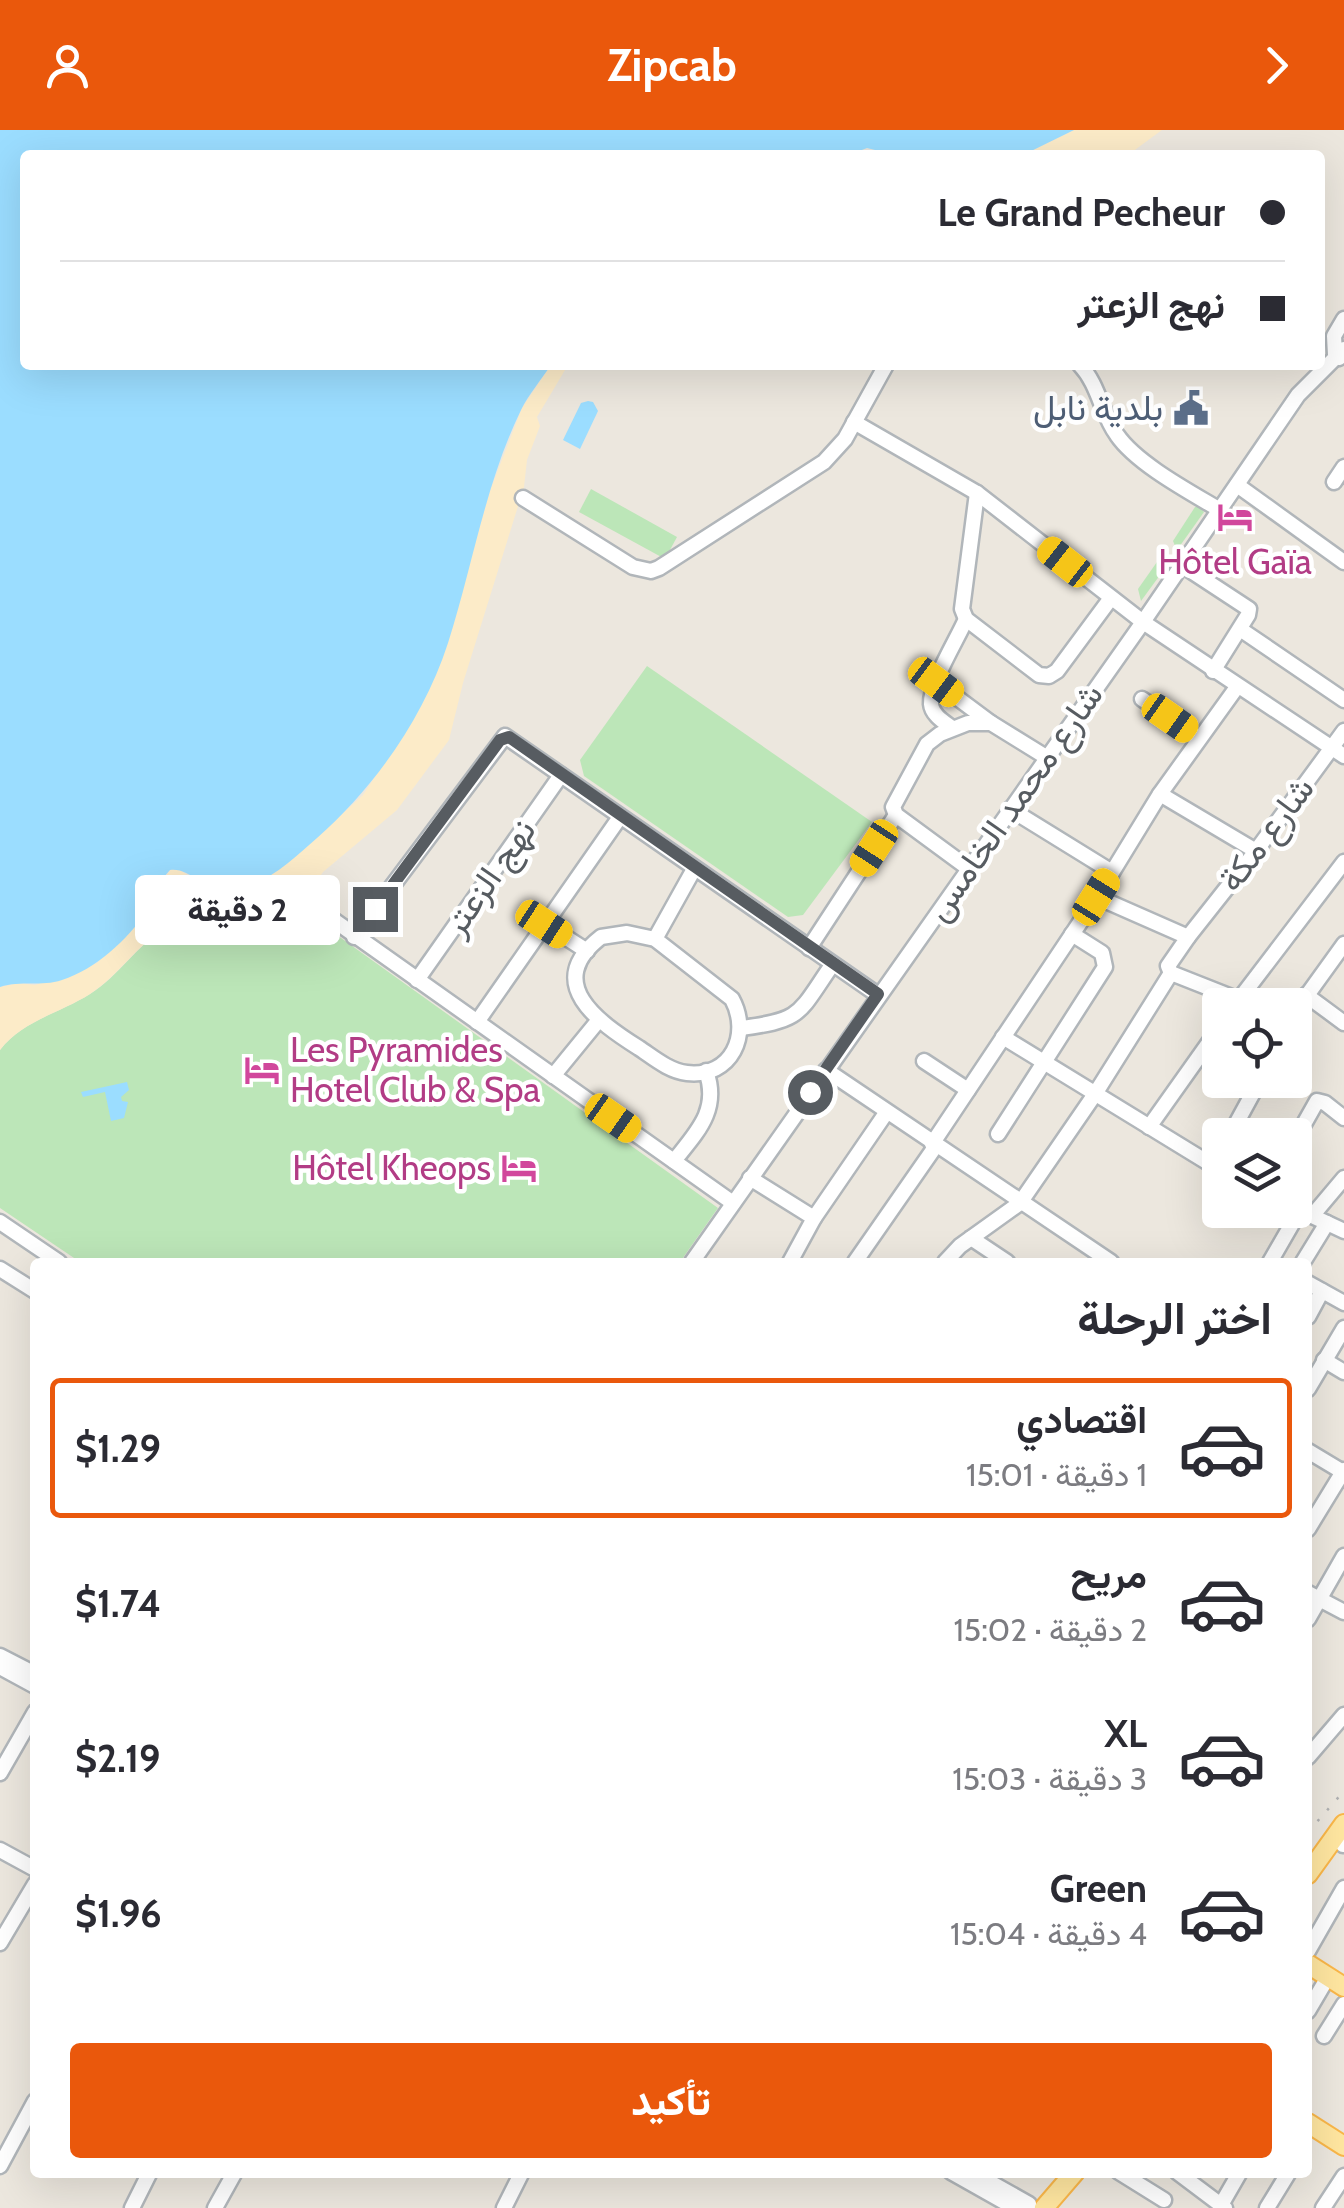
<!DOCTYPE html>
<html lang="ar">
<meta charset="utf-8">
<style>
:root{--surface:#fff;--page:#f2f2f3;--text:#2b2b33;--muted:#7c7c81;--line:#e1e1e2;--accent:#ea580c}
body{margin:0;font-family:Cabin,Vazirmatn,sans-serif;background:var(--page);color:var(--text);direction:rtl;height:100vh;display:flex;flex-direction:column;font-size:38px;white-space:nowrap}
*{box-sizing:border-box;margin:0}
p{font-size:32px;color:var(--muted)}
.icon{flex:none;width:55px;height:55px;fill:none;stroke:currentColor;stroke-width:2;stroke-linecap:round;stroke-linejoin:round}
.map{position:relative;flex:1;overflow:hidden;direction:ltr}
.drawer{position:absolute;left:30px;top:1128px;width:1282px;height:920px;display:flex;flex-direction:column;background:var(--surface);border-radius:10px;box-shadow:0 10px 40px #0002;direction:rtl}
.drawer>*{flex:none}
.top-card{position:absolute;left:20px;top:20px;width:1305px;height:220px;border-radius:10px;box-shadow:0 10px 40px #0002;direction:rtl;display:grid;align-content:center;height:220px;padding:0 40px;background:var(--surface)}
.controls{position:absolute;left:1202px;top:858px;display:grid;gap:20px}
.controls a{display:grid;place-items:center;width:110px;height:110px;border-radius:10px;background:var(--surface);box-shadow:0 10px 40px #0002;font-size:50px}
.end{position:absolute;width:45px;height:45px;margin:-22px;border:12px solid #575c61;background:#fff;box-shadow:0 0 0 5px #fff}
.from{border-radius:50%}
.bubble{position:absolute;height:70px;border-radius:10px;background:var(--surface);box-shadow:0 10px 40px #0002;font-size:32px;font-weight:800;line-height:70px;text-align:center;direction:rtl}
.car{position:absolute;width:30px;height:60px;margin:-30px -15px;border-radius:12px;box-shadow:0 0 8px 2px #0007;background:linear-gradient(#f5c518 24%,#345 0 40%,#f5c518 0 76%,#345 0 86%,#f5c518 0)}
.top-card b{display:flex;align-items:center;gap:35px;height:95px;font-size:38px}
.top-card b+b{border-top:2px solid var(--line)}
.top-card i{width:25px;height:25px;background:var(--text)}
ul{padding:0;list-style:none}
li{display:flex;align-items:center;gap:30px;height:140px;margin:0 20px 15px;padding:0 20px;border:5px solid transparent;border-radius:10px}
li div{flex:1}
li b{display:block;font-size:38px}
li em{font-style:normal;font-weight:800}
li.selected{border-color:var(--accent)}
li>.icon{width:90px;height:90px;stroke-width:1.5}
h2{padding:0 40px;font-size:45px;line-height:120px}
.primary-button{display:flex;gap:20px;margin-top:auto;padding:20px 40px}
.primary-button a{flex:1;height:115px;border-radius:10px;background:var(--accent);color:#fff;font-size:40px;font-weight:800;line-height:115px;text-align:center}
header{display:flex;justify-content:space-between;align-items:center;height:130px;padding:0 40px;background:var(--accent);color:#fff;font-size:45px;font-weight:800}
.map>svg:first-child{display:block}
</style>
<header><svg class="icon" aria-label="forward" viewBox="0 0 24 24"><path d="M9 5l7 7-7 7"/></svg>Zipcab<svg class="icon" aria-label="person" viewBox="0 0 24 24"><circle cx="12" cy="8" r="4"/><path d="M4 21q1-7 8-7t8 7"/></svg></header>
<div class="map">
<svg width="1344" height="2078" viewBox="0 0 1344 2078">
<rect width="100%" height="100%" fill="#ece7de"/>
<g fill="#bce6b8">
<polygon points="591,359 677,407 665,429 579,382"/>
<polygon points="1195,377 1200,377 1204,382 1177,420 1173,411"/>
<polygon points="1164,422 1171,430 1141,471 1138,459"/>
<polygon points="647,536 872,692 803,785 788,787 584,646 580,630"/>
<path d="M274,760l444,318 -38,54h-600l-80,-54v-158c22,-29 60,-37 90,-56 29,-18 46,-48 75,-66 22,-14 82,-28 109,-38z"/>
</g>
<g fill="#fcebc8">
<polygon points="1074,0 1162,0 1128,25 1023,25"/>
<path d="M551,235h17l-31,52 3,9 -13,34 -3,27 -61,196 -14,57 -52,70 -74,62 -15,22 -24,-16 -10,12c-27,10 -87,24 -109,38 -29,18 -46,47 -75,66 -30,19 -68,27 -90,56v-63l19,-4 16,2 62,-22 50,-53 23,-40 7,-2 23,16 63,-4 25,-17 75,-68 41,-62 35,-67 52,-178 31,-80z"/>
</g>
<g fill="#9bddff">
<path d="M0,0h1074l-51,25h-128l-28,-7 -18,7h-824v210h526c-10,15 -22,29 -30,45 -36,74 -48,155 -73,233 -24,74 -73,144 -131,195 -21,18 -42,39 -68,48 -45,13 -55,-19 -79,-16 -11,11 -14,27 -23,41 -20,29 -51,58 -85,69 -21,7 -41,0 -62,7z"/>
<polygon points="588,271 593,272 598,281 580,319 563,310 581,273"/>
<polygon points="127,952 129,960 121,967 122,971 128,972 124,988 111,991 105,962 83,967 81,962"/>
</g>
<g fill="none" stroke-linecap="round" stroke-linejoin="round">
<defs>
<g id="minor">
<polyline points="1339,228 1335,225 1334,206 1344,189"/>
<path d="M1080,235c19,20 21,48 37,70 20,29 73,57 103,75"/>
<polyline points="854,292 977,363 1143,492 1344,626"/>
<polyline points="1334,352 1344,337"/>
<polyline points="1237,355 1344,432"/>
<polyline points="977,363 962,479 966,489 1039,545 1049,546 1057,541 1111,468"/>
<polyline points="523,368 633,437 651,441 659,438 824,332 845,309 886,235"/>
<polyline points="1182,435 1249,479 1248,485 1213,541"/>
<polyline points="1240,499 1344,570"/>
<polyline points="936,552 991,593"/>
<polyline points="1142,569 1198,607"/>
<path d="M952,598c-8,-6 -20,-13 -21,-24 -1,-22 26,-64 35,-85"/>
<polyline points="1160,664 1256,721"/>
<polyline points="1010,679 1112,742"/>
<polyline points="968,738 896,685 893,677 927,614 940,604 968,593 991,593 1046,627"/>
<polyline points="294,762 733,1073"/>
<polyline points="1097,767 1188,807 1168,836 1171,843 1252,875"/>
<polyline points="545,794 587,821"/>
<path d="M627,803l28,6 77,60c19,35 0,79 -45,74 -18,-2 -33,-15 -48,-25 -41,-26 -97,-65 -38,-111z"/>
<polyline points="354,807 505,606 878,865"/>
<polyline points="1188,807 1256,721 1344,601"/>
<polyline points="655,809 694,739"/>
<polyline points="809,818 896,685"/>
<polyline points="417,850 561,645"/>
<polyline points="1306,865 1344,893"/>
<polyline points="1235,875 1344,732"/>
<polyline points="1295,882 1344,814"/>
<polyline points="477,892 620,687"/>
<path d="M741,898c62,-8 57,-14 91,-63"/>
<polyline points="1003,907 1220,1040"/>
<polyline points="924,931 968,960"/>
<polyline points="826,940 1111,1132"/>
<polyline points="553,946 598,891"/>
<polyline points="1149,997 1220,897"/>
<polyline points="998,1004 1105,837 1102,823 1072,804"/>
<polyline points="1230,1005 1260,950"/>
<polyline points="1295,1010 1317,971 1325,973 1344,988"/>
<polyline points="932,1014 1097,767 1160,664 1237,557"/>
<path d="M674,1031c23,-29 46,-51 32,-90"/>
<polyline points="750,1048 814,1088 790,1132"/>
<polyline points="1295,1078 1344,1101"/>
<polyline points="1312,1086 1344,1048"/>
<polyline points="814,1088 886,983"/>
<polyline points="0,1092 59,1132"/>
<polyline points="971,1108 1007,1132"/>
<polyline points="692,1132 1143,492 1298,265 1344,219"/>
<polyline points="855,1132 935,1017"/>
<polyline points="945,1132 960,1116 1020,1073 1095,964 1171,843"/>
<polyline points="1270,1132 1300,1080"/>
<polyline points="1303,1132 1327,1093"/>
<polyline points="0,1139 35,1161"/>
<polyline points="1308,1153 1344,1173"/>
<polyline points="1308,1187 1322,1161"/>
<polyline points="1324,1230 1344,1242"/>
<polyline points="1308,1259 1344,1198"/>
<polyline points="1308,1321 1343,1342"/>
<polyline points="1308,1399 1344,1340"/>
<polyline points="1308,1463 1344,1482"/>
<polyline points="1308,1489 1344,1426"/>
<polyline points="0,1526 35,1544"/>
<polyline points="0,1537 35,1556"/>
<polyline points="1308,1627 1344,1585"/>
<polyline points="0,1643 35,1582"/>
<polyline points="1343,1715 1344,1715"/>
<polyline points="0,1720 35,1739"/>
<polyline points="0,1813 35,1754"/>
<polyline points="1308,1821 1344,1758"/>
<polyline points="1308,1881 1328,1847"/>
<polyline points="1324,1906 1344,1874"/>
<polyline points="0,2036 35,1971"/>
<polyline points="951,2042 1015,2078"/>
<polyline points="972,2042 1029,2074"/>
<polyline points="1119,2042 1164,2070"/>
<polyline points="1177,2042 1225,2078"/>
<polyline points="1221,2075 1240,2042"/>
<polyline points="132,2078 150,2042"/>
<polyline points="215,2078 235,2042"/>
<polyline points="504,2078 522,2042"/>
<polyline points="1267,2078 1289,2042"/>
<polyline points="1323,2078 1344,2046"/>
</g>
<g id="major">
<polyline points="1308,1744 1344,1694"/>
<polyline points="1308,1834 1344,1857"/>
<polyline points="1308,1993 1344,2016"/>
<polyline points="1044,2078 1075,2042"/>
</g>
</defs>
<use href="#minor" stroke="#b1b6ba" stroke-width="19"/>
<use href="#major" stroke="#fab749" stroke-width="22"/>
<use href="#minor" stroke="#fff" stroke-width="14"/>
<use href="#major" stroke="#ffe6a0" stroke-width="18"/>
<polyline stroke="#b0b1b2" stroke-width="2.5" stroke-dasharray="2.5 12" stroke-linecap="butt" points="1308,1702 1344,1661"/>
</g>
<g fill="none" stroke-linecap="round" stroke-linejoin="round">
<polyline stroke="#575c61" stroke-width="12" points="375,779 500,610 509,607 878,864 810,962"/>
</g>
<defs>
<symbol id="civic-bare" viewBox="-9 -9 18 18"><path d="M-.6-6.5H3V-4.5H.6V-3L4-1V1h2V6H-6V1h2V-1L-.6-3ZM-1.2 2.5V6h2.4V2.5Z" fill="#5c6f8a" stroke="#fff" stroke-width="2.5" paint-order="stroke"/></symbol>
<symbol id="hotel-bare" viewBox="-9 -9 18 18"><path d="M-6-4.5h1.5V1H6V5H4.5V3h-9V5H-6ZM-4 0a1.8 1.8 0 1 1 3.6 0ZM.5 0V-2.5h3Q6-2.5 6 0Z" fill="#d1479c" stroke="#fff" stroke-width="2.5" paint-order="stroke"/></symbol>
</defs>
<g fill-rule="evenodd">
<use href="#civic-bare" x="1166" y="253" width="50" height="50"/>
<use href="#hotel-bare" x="1210" y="362" width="50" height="50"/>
<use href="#hotel-bare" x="237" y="915" width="50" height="50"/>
<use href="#hotel-bare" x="494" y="1013" width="50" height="50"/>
</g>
<g text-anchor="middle" stroke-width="9" stroke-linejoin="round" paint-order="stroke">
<g font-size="35" fill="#4e5e75" stroke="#fff" text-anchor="end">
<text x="1163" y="290">بلدية نابل</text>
</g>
<g font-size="35" fill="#b23c85" stroke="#fff">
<text x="1235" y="444">Hôtel Gaïa</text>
<text x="290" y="932" text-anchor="start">Les Pyramides<tspan x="290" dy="40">Hotel Club &amp; Spa</tspan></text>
<text x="491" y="1050" text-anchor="end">Hôtel Kheops</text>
</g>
<g font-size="35" fill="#575c61" stroke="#fff">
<text transform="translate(1014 672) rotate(-55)" y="12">شارع محمد الخامس</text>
<text transform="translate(1266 704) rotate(-53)" y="12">شارع مكة</text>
<text transform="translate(489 747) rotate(-55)" y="12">نهج الزعتر</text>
</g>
</g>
</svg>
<div class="controls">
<a><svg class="icon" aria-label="locate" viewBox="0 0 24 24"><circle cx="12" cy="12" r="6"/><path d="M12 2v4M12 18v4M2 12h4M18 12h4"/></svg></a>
<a><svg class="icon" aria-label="layers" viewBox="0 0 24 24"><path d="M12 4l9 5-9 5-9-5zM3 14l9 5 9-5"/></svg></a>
</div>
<i class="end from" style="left:810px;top:962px"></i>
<i class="end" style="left:375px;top:779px"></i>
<div class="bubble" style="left:135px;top:745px;width:205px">2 دقيقة</div>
<i class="car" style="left:1065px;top:432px;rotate:308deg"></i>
<i class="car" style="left:936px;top:552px;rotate:127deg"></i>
<i class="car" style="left:1170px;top:588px;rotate:125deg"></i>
<i class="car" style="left:874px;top:718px;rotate:213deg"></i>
<i class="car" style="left:1096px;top:767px;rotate:32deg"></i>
<i class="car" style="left:544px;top:794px;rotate:123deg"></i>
<i class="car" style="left:613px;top:988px;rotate:125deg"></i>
<div class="top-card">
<b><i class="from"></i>Le Grand Pecheur</b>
<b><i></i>نهج الزعتر</b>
</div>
<section class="drawer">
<h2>اختر الرحلة</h2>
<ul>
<li class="selected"><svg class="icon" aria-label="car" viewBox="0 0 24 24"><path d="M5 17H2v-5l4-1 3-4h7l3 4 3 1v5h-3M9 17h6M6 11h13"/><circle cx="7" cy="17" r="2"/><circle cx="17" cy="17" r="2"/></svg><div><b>اقتصادي</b><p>1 دقيقة · 15:01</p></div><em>$1.29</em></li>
<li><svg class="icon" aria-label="car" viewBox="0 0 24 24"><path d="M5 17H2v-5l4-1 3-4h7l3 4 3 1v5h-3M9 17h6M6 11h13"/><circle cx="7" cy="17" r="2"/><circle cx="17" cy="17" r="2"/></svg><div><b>مريح</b><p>2 دقيقة · 15:02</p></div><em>$1.74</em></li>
<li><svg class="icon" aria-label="car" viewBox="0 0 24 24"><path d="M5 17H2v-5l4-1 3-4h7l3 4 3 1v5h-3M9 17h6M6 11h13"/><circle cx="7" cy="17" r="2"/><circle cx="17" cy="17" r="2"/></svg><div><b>XL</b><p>3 دقيقة · 15:03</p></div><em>$2.19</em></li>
<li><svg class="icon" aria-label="car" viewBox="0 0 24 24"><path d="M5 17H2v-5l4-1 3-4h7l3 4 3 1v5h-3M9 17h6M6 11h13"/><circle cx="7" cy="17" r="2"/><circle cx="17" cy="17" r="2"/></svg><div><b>Green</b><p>4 دقيقة · 15:04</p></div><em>$1.96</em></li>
</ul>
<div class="primary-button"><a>تأكيد</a></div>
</section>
</div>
